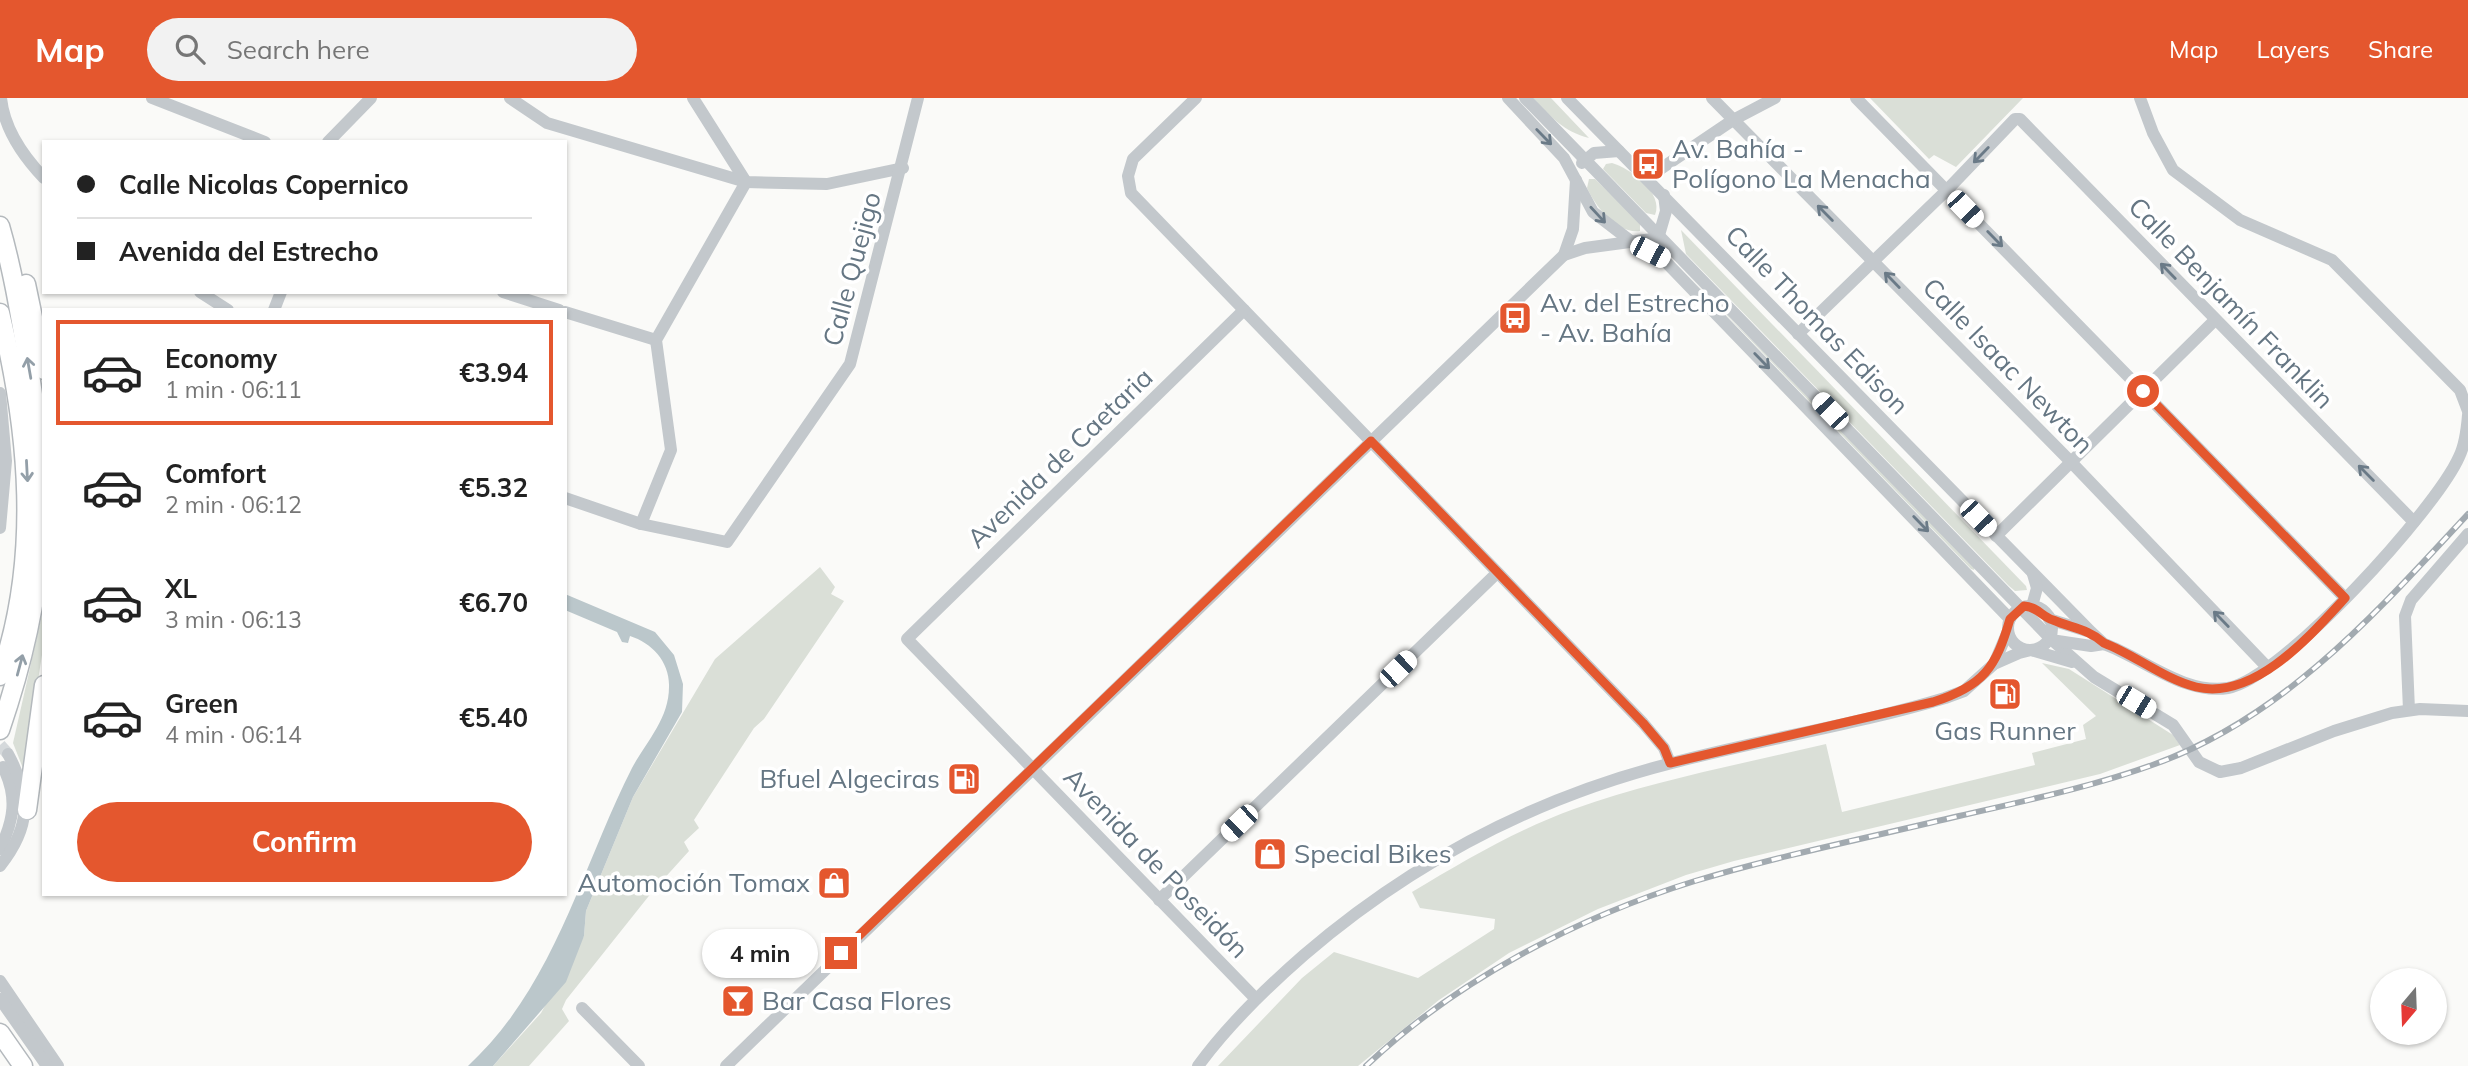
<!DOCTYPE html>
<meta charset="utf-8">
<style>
:root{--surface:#fff;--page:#f2f2f2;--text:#222;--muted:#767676;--line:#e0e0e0;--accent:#e4572e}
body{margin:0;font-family:Mulish,sans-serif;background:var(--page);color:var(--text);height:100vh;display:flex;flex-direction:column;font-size:26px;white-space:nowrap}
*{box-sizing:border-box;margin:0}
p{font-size:23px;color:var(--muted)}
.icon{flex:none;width:38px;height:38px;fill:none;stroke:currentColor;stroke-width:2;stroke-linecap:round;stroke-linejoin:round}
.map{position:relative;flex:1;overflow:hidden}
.drawer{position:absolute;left:42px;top:210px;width:525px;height:588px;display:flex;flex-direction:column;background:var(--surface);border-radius:0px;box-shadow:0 2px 5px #0004}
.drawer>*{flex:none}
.banner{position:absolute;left:42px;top:42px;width:525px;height:154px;border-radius:0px;box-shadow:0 2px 5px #0004;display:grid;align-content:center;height:154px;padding:0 35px;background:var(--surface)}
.needle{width:46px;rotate:199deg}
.tools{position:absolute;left:2370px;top:870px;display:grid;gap:14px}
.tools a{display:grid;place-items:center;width:77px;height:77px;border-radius:50%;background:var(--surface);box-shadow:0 2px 5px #0004;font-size:35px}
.end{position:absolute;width:32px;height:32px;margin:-16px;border:9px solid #e4572e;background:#fff;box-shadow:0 0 0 4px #fff}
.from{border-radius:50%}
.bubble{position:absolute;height:49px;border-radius:24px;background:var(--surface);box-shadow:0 2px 5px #0004;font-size:23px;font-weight:700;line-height:49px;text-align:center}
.car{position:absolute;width:21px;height:42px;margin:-21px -10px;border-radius:9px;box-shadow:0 0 5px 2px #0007;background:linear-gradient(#fff 24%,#345 0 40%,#fff 0 76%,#345 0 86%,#fff 0)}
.banner b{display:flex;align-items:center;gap:24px;height:66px;font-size:26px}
.banner b+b{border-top:2px solid var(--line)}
.banner i{width:18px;height:18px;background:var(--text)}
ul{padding:12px 0 0;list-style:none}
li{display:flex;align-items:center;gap:21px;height:105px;margin:0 14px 10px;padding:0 21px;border:4px solid transparent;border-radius:0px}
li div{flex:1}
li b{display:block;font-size:26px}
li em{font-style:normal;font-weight:700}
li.selected{border-color:var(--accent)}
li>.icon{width:63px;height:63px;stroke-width:1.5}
.action{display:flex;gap:14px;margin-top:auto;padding:14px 35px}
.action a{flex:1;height:80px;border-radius:42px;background:var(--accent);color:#fff;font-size:28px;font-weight:700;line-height:80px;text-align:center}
header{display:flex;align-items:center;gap:42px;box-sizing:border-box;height:98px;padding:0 35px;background:var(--accent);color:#fff}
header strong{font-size:33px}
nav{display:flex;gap:38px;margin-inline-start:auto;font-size:24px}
.search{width:490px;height:63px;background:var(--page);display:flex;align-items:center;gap:18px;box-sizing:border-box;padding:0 24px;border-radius:38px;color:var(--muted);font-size:26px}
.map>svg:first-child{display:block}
</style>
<header>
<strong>Map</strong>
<div class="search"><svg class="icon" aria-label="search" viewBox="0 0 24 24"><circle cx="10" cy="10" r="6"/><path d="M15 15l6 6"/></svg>Search here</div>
<nav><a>Map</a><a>Layers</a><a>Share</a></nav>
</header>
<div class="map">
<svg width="2468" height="968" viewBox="0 0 2468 968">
<rect width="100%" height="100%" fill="#fafaf8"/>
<g fill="#dadfd7">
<path d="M1533,0h18l38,40c-25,-6 -39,-22 -56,-40z"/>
<polygon points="1870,0 2023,0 1956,69 1934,57 1929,61"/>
<path d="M1612,65c18,5 52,30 43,52l-9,-2 -43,-44 3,-5z"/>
<path d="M1589,81h6l45,43v9c-24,3 -44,-24 -53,-43z"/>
<polygon points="1681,132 2026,488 2027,492 2015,493 2009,488 1686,156"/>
<polygon points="1681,170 1975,469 1974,472 1971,471"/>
<polygon points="820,469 835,489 831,496 844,503 764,621 754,630 694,722 699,730 684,744 689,753 652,794 566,902 562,911 569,923 529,968 493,968 541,915 584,838 586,813 633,699 715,561"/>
<polygon points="44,508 44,544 24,673 13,645"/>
<path d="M2042,565l27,6 104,66 7,10 -80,29 -366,87 -48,14 -88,34 -89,44 -70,47 -81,66h-140l84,-88 32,-26 84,26 76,-49 1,-10 -75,-11 -8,-16c52,-31 104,-62 162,-83 81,-29 168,-45 252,-65l16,68 193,-47 -3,-12 54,-14 -3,-14 13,-9z"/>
</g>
<path fill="#bbc7cb" d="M565,496l90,38 19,23 9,29 -1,28 -49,85 -47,114 -2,25 -18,46 -73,84h-25c87,-81 112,-195 164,-298 14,-26 37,-49 37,-81 1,-25 -17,-44 -39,-51l-2,7 -6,-1 -5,-10 -52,-22z"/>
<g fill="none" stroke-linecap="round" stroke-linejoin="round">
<polyline stroke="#d5d9db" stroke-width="12" stroke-dasharray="12 6" stroke-linecap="butt" points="0,647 8,656"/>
<defs>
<g id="highway">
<path d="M0,128c12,41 19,83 26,125 26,145 22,239 -26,379"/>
<polyline points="26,186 44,272"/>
<path d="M0,215c29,119 41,245 0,363"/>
<polyline points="27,712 44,587"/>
<polyline points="0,935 23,968"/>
</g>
</defs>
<use href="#highway" stroke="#b4b9bd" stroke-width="21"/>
<g stroke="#c3c8cc" stroke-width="12">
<path d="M1,0c3,30 23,59 43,80"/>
<polyline points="152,0 265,44"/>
<polyline points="510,0 547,25 746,84 827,86 903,70"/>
<polyline points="693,0 746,84"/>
<polyline points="1196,0 1133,61 1128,78 1131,95 1643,625 1664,650 1670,665"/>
<polyline points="1508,0 1564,60 1593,114 1632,144 1663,161 2010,521"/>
<polyline points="1525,0 2051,541 2094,579 2173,627 2199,664 2220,674 2241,670 2334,633 2392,615 2420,611 2468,613"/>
<path d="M1567,0l524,534 13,12c39,14 80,51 124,44 54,-9 208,-179 231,-231 6,-12 8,-29 9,-42"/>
<polyline points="1712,0 2071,364 2268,570"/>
<polyline points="1856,0 2345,500"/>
<polyline points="2140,0 2153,35 2173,72 2240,122 2332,162 2460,292 2468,313"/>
<polyline points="328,44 371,0"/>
<polyline points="1582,65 1594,55 1619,53"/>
<polyline points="1647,80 1733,22 1775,0"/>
<polyline points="1564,157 1573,131 1576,82"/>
<polyline points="200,194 228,212"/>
<polyline points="503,194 559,212"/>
<polyline points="274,212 281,194"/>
<polyline points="1244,212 907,541 1256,901"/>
<polyline points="565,214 656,242"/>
<polyline points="1798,236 1947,92 2015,21 2020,21 2414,424"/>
<polyline points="0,295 6,363 0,430"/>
<polyline points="565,400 641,426 727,444 850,266 918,0"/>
<polyline points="641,426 671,352 656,242 746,84"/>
<polyline points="1996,438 2215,222"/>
<circle cx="2030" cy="530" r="22"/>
<polyline points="2032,508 2037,490 2033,476"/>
<polyline points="2049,521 2087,533"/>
<polyline points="2051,542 2091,548 2104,546"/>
<polyline points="1994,566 2008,533"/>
<polyline points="2409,612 2405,518 2411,502 2468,436"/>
<path d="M0,751c14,-29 18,-52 3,-82"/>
<path d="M0,768c31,-39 31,-69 8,-112"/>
<polyline points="1159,802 1497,475"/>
<polyline points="0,883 58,968"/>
<polyline points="0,901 47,968"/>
<polyline points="582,910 639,968"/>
<polyline points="726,968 1564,157 1585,150 1652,141 1659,137 1666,113 1664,97"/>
<path d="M1198,968c30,-41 67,-77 106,-111 107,-92 230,-157 368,-192 90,-24 184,-38 273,-65l19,-7 30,-27 25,-11 12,-3 41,12"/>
</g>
<use href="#highway" stroke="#fff" stroke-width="18"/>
<defs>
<path id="rail" d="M1366,968c89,-85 212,-149 329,-185 87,-26 176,-44 264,-65 65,-15 133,-29 196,-52 130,-47 222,-152 313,-250"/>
</defs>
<use href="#rail" stroke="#a2aab0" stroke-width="6"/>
<use href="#rail" stroke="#fff" stroke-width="3.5" stroke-dasharray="10" stroke-linecap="butt"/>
</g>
<defs><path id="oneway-shaft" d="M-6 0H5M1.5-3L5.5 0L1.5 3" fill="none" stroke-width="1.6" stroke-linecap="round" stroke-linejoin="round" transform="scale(1.75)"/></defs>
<g stroke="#6a7a87">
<use href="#oneway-shaft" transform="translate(1544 39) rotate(46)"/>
<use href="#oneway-shaft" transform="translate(1981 57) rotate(134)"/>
<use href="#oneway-shaft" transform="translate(1825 115) rotate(-135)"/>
<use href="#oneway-shaft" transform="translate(1598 117) rotate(47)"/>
<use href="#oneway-shaft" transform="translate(1995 141) rotate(46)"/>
<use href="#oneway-shaft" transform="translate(2168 173) rotate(-134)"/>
<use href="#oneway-shaft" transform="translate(1892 182) rotate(-134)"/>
<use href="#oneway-shaft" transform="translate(1762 263) rotate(46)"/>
<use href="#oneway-shaft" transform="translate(2366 375) rotate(-135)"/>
<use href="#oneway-shaft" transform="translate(1921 426) rotate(46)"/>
<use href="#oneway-shaft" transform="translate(2221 521) rotate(-134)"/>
</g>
<g stroke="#939fa8">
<use href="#oneway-shaft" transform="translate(29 270) rotate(-100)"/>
<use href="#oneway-shaft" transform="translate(27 373) rotate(87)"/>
<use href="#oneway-shaft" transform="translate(20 567) rotate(-75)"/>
</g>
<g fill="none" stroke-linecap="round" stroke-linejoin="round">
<path stroke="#e4572e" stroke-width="9" d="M841,855l530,-512 272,282 21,25 6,15 263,-61c51,-16 63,-35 77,-83l14,-13c14,1 17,10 29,14 19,8 35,9 51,23 31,12 60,36 92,44 58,14 114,-51 149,-89l-202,-207"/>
</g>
<defs>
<symbol id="bus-square" viewBox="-11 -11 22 22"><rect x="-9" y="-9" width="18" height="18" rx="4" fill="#e4572e" stroke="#fff"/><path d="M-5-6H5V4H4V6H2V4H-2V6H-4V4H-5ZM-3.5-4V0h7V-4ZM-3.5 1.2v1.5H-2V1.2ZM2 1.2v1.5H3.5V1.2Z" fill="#fff"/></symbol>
<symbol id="fuel-square" viewBox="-11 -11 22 22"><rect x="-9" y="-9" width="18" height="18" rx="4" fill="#e4572e" stroke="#fff"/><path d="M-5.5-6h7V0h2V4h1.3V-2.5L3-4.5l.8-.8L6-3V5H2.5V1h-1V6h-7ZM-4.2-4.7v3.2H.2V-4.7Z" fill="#fff"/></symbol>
<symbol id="shop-square" viewBox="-11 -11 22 22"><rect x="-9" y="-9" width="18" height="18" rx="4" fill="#e4572e" stroke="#fff"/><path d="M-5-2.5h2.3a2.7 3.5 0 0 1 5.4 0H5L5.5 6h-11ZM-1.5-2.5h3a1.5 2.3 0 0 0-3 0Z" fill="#fff"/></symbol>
<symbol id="bar-square" viewBox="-11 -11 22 22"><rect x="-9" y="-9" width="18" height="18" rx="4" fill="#e4572e" stroke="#fff"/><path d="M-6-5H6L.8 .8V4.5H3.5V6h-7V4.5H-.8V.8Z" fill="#fff"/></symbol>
</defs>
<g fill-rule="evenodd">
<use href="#bus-square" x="1629" y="47" width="38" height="38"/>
<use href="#bus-square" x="1496" y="201" width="38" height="38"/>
<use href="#fuel-square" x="1986" y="577" width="38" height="38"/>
<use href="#fuel-square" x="945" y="662" width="38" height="38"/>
<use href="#shop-square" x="1251" y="737" width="38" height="38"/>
<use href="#shop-square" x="815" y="766" width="38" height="38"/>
<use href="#bar-square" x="719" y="884" width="38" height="38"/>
</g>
<g text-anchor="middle" stroke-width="7" stroke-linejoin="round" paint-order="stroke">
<g font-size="26" fill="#657683" stroke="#fff" text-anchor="start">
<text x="1672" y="60">Av. Bahía -<tspan x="1672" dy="30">Polígono La Menacha</tspan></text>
<text x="1540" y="214">Av. del Estrecho<tspan x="1540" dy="30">- Av. Bahía</tspan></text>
<text x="2005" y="642" text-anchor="middle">Gas Runner</text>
<text x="940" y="690" text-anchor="end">Bfuel Algeciras</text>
<text x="1294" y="765">Special Bikes</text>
<text x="810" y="794" text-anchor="end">Automoción Tomax</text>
<text x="762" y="912">Bar Casa Flores</text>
</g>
<g font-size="26" fill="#657683" stroke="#fff">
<text transform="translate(852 171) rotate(-75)" y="9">Calle Quejigo</text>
<text transform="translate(2231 205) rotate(46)" y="9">Calle Benjamín Franklin</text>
<text transform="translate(1817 222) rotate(46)" y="9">Calle Thomas Edison</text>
<text transform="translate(2008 268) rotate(46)" y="9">Calle Isaac Newton</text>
<text transform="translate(1060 360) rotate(-44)" y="9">Avenida de Caetaria</text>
<text transform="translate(1156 765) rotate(46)" y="9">Avenida de Poseidón</text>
</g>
</g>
</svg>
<div class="tools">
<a><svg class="needle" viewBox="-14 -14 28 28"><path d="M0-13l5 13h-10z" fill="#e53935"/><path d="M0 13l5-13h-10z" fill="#767676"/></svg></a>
</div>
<i class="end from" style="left:2143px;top:293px"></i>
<i class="end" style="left:841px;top:855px"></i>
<div class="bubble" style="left:702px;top:831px;width:116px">4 min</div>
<i class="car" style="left:1965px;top:111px;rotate:136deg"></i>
<i class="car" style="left:1650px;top:154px;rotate:117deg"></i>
<i class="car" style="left:1830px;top:313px;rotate:316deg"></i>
<i class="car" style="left:1978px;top:420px;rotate:136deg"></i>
<i class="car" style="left:1398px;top:571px;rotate:46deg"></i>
<i class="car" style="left:2136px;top:604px;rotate:121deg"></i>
<i class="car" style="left:1239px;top:725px;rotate:226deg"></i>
<div class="banner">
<b><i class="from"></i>Calle Nicolas Copernico</b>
<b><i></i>Avenida del Estrecho</b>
</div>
<section class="drawer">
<ul>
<li class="selected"><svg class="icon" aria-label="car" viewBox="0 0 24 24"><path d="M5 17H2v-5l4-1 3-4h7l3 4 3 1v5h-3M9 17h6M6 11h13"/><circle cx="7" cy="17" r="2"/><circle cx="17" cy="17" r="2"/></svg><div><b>Economy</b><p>1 min · 06:11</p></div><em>€3.94</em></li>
<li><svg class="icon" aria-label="car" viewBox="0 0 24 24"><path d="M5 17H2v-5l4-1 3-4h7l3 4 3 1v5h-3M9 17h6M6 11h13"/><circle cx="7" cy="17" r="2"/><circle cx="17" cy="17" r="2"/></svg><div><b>Comfort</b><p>2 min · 06:12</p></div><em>€5.32</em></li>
<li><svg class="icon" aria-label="car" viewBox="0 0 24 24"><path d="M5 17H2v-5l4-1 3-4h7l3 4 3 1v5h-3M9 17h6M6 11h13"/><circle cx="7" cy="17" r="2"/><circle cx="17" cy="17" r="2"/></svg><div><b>XL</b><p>3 min · 06:13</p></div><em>€6.70</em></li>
<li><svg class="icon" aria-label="car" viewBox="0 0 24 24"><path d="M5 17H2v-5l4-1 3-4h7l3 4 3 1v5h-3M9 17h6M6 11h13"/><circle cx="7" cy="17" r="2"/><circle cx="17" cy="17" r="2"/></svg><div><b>Green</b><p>4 min · 06:14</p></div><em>€5.40</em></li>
</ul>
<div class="action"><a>Confirm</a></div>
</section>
</div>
